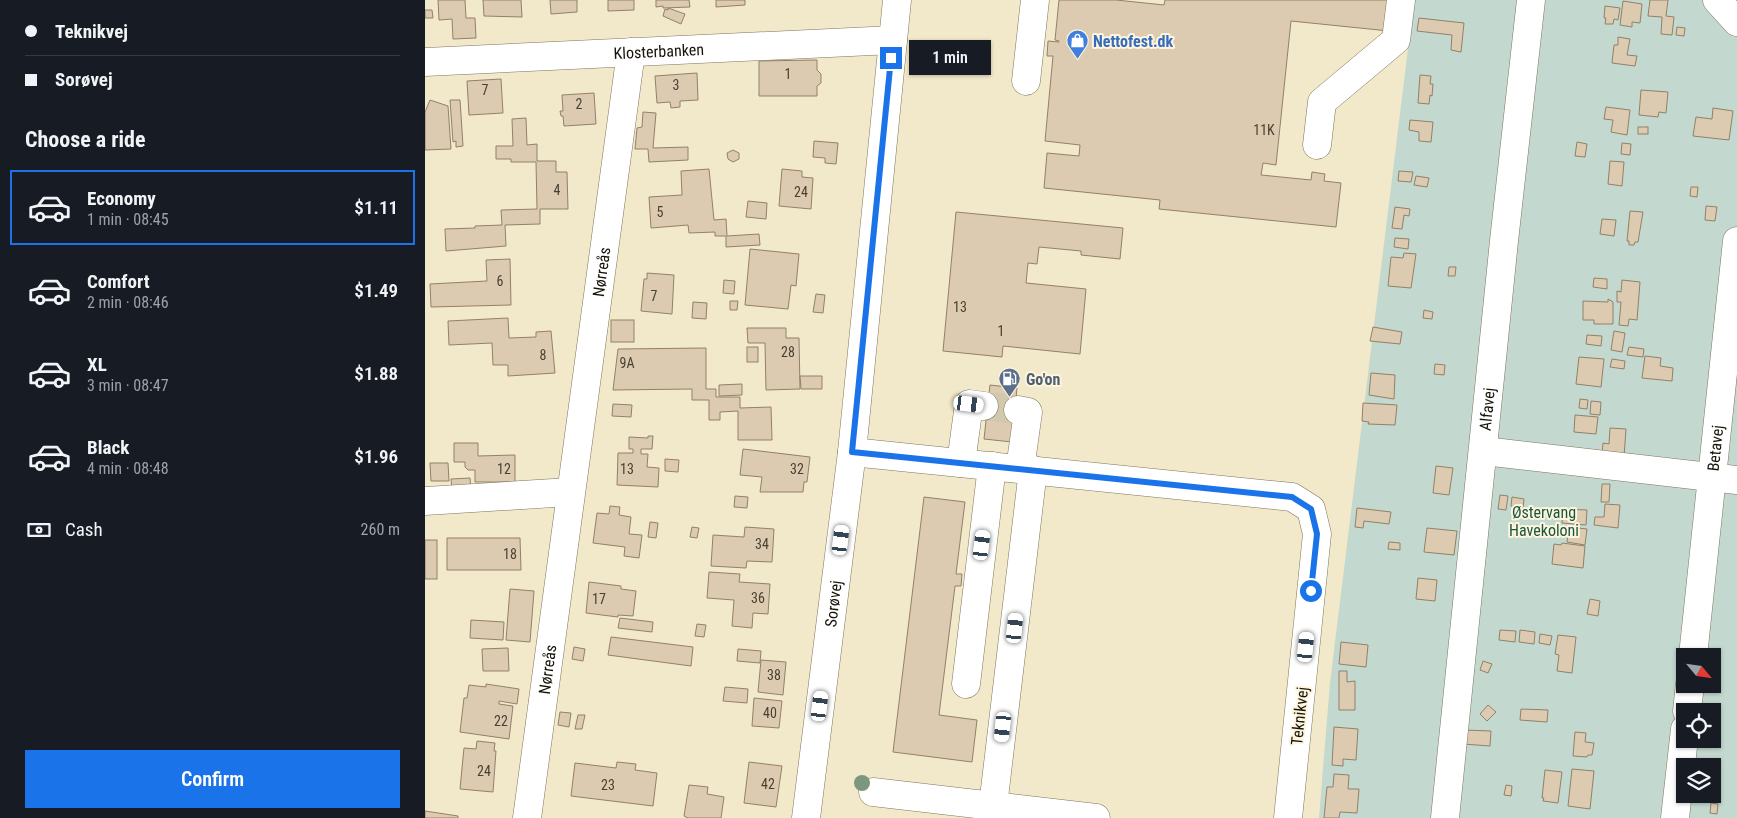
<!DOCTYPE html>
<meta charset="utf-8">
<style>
:root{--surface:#171b24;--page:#20242c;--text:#f1f3f6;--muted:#9ea1a6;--line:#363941;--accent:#1a73e8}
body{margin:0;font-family:"Roboto Condensed",sans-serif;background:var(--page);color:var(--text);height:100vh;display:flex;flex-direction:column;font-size:19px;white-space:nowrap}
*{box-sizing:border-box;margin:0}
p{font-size:16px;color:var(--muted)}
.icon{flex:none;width:28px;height:28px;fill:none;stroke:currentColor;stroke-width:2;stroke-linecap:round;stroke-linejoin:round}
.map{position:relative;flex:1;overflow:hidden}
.sheet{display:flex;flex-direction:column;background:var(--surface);width:425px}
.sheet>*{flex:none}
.guide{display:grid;align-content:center;height:110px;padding:0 25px;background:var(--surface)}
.needle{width:32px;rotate:119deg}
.controls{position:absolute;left:1251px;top:648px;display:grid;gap:10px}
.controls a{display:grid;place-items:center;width:45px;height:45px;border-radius:0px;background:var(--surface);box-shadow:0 1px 4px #0004;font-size:25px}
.end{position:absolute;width:22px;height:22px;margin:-11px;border:6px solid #1a73e8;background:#fff;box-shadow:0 0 0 2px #fff}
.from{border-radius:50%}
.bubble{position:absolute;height:35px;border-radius:0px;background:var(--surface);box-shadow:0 1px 4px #0004;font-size:16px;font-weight:600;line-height:35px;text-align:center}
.car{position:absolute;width:15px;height:30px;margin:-15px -8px;border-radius:6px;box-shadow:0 0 4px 1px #0007;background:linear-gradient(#fff 24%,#345 0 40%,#fff 0 76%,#345 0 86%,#fff 0)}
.guide b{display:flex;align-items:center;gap:18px;height:48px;font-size:19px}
.guide b+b{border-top:1px solid var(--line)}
.guide i{width:12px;height:12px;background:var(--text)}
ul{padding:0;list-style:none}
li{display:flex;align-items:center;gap:15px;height:75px;margin:0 10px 8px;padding:0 15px;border:2px solid transparent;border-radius:0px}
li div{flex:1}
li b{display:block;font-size:19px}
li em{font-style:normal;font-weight:600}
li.selected{border-color:var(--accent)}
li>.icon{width:45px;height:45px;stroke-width:1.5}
h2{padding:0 25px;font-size:22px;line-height:60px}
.pay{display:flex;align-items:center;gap:12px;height:55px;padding:0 25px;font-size:19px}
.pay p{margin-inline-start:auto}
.action{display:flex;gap:10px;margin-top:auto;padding:10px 25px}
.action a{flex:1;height:58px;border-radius:0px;background:var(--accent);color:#fff;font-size:20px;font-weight:600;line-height:58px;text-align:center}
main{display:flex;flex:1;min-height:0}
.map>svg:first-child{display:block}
</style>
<main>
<section class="sheet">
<div class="guide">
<b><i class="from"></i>Teknikvej</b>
<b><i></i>Sorøvej</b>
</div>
<h2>Choose a ride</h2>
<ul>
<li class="selected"><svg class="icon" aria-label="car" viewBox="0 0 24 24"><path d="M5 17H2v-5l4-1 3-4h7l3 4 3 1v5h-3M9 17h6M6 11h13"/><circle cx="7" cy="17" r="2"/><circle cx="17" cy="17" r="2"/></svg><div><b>Economy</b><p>1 min · 08:45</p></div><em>$1.11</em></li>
<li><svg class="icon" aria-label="car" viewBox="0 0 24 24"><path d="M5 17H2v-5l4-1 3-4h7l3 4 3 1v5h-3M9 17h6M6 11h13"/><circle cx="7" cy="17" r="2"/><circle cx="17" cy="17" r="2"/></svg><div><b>Comfort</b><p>2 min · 08:46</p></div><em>$1.49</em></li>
<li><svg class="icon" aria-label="car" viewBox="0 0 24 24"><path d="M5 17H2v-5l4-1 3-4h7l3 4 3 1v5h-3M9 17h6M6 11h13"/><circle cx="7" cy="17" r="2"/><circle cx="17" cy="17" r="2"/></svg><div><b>XL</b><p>3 min · 08:47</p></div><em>$1.88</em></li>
<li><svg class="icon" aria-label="car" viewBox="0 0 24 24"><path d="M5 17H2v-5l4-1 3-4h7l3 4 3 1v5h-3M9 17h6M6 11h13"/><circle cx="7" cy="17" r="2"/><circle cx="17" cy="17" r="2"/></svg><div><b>Black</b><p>4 min · 08:48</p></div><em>$1.96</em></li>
</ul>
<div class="pay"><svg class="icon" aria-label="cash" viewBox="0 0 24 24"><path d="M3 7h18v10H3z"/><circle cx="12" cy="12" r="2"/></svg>Cash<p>260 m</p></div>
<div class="action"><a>Confirm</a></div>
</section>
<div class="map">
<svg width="1312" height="818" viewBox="0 0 1312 818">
<rect width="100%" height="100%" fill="#f2e8ca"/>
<path fill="#c3d8ce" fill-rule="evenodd" d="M989,0h323v818h-418l11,-135zM1260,656h28v28h-28zM1260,711h28v28h-28zM1260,766h28v28h-28z"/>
<g fill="#ddcbb1" stroke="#918168">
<polygon points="13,0 40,0 41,18 50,18 51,38 28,39 27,19 14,20"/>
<polygon points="58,0 96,0 97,17 59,16"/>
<polygon points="125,0 152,0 152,12 126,14"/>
<polygon points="183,0 209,0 209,10 183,11"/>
<polygon points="231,0 264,0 265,7 238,8 238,6 231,7"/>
<polygon points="291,0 320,0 320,5 291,7"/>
<polygon points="634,0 691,0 739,5 740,0 967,0 964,31 866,21 851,165 838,163 836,175 886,180 887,172 900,174 899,181 916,183 911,227 734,209 735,200 619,188 622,153 654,156 655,145 620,141 628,56 622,56 623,41 634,42 634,41 630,40"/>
<polygon points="1225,0 1243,0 1241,16 1249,17 1247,35 1236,34 1237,17 1223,16"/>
<polygon points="1198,1 1217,4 1215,23 1207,22 1207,27 1195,25"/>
<polygon points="1180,6 1195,8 1193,20 1189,19 1188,24 1180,24 1181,18 1179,18"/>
<polygon points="243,8 260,14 256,24 238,16 240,9 243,10"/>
<polygon points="0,10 7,10 8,18 0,18"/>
<polygon points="994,18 1039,23 1036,52 1026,50 1027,35 992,31"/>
<polygon points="1252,27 1260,28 1259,36 1251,35"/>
<polygon points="1193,37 1205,39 1202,55 1212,56 1210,66 1187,63 1189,45 1193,45"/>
<polygon points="392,60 392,70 396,74 396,83 392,86 392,96 334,96 334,61"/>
<polygon points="272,73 273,100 255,101 255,107 246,108 245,102 232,103 230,76"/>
<polygon points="995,75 1006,76 1005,84 1008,84 1007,96 1005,95 1004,104 993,103"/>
<polygon points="76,79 78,113 44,115 42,81"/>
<polygon points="1216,90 1243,92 1241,113 1234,112 1233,117 1214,115"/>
<polygon points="169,93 171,124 139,126 138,116 136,116 135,111 138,111 137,95"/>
<polygon points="5,100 23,106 26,149 0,150 0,112"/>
<polygon points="25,100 35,100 38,146 31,147 31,141 28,142"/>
<polygon points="1181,107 1205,110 1202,135 1186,132 1188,120 1179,119"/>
<polygon points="1288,108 1308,111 1304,140 1268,136 1271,117 1287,119"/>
<polygon points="218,112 231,113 228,148 263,147 263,160 224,162 223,149 210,149 212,128 217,127"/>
<polygon points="101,118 102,145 112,144 112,161 131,161 131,172 142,172 143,209 115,209 115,224 80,225 81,246 21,251 20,229 50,228 50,226 77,225 76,210 112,209 111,162 86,162 86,159 71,159 71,146 88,146 87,119"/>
<polygon points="985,120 1008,122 1006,142 994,141 994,132 984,130"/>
<rect x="1213" y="127" width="10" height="7"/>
<polygon points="389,141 413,143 411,164 400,163 400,158 388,157"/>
<polygon points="1152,142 1162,144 1160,157 1150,156"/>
<polygon points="1197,143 1206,144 1205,155 1196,154"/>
<polygon points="308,150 314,153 314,159 308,162 303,159 302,153"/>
<polygon points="1185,161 1199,162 1197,186 1183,184"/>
<polygon points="284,169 289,220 301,219 302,236 334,234 335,245 301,247 301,236 290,236 290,232 264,233 263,225 226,228 224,197 257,195 256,171"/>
<polygon points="357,169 377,171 377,177 388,178 386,209 354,206"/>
<polygon points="974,171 988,172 986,182 973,181"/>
<polygon points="991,176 1004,178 1002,187 989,185"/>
<polygon points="1266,187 1273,187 1272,197 1265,196"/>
<polygon points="323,201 342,203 341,219 321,217"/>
<polygon points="1281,206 1292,207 1290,221 1280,220"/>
<polygon points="970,207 985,209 984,216 979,215 977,229 967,228"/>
<polygon points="1205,211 1218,212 1213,242 1210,242 1209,245 1204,245 1204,241 1202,241"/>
<polygon points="531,212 698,228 695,259 656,255 656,251 614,247 612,264 603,263 601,283 661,289 655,354 578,346 577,357 518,351"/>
<polygon points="1177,219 1191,220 1189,236 1175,234"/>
<polygon points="970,238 984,239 983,249 969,247"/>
<polygon points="325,249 374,254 371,286 366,285 363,309 320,305"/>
<polygon points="979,253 991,254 986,288 963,286 966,257 978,258"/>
<polygon points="85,259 86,305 6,307 5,284 62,281 61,260"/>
<polygon points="1024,267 1031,267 1030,276 1023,276"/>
<polygon points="222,273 249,275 247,314 216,311 219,279 222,279"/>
<polygon points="1169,278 1182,279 1182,289 1168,287"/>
<polygon points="299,280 310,281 309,294 298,293"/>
<polygon points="1197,280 1215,282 1212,320 1204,319 1203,326 1194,325 1196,302 1192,302 1192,291 1196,292"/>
<polygon points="391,294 400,295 398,313 388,312"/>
<polygon points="1183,299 1188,302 1188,324 1169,324 1169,320 1158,320 1158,301 1183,302"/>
<polygon points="305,301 313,301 312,310 305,310"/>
<polygon points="268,302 282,303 281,319 267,318"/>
<polygon points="999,310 1008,312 1007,319 998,318"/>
<polygon points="83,318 84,338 111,337 111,332 126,331 130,373 83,376 83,365 68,365 67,343 24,345 23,321"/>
<rect x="186" y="320" width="23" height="22"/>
<polygon points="948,327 977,332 975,344 945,341"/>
<polygon points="322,328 361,328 361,338 374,338 375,389 341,390 340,343 323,343"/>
<polygon points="1189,331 1200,333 1197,352 1186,350"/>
<polygon points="1162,335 1177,336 1176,346 1161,344"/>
<rect x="322" y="347" width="11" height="15"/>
<polygon points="1204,347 1219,349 1218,357 1202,355"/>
<polygon points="281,348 281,389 291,389 291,397 315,397 315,408 346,407 347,440 313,440 313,411 295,412 295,420 284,420 284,400 267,400 267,389 188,390 193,349"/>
<polygon points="1220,356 1236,358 1235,366 1248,368 1247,381 1217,378"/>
<polygon points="1154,357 1179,359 1176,387 1151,384"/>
<polygon points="1187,359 1200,361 1199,369 1185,367"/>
<polygon points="1010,364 1020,365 1019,375 1009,374"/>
<polygon points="946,373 970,375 969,399 944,395"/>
<polygon points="375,376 397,376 397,389 376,389"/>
<polygon points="317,384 317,395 294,396 294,385"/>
<polygon points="565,385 592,388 587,442 559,439"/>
<polygon points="1155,399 1163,400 1162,409 1154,408"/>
<polygon points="1166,401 1176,402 1175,415 1165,414"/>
<polygon points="938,403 972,405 970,425 943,424 944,422 937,421"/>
<polygon points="188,404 207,405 206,417 187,416"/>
<polygon points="1150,415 1173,417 1171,434 1149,432"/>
<polygon points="1185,428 1201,429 1199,457 1177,455 1178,443 1184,444"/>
<polygon points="223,436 228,436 227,449 216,449 216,454 223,454 222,467 234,468 233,487 192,485 193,453 208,453 208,449 204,449 204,437 223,438"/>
<polygon points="29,443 53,443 53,456 90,455 90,482 50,482 50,470 43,470 40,467 40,462 29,462"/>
<polygon points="318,449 385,457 382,482 379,482 378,492 335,492 337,477 315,475"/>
<polygon points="240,459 254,460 253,472 240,471"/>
<polygon points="5,463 23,463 24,481 6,481"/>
<polygon points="1011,466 1028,468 1024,495 1008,493"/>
<polygon points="45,478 46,490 27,491 26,479"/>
<polygon points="1177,484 1185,484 1184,502 1176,502"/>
<polygon points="1075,495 1083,496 1081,510 1073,509"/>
<polygon points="310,496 323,497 322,508 309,507"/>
<polygon points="499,497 540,502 531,574 537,574 536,586 530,586 514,715 552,720 547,762 468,752"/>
<polygon points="1087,497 1099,499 1098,508 1086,506"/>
<polygon points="1180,504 1195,505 1193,528 1169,525 1170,517 1179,517"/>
<polygon points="185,506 195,507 194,515 206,517 204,534 217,535 214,558 199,556 200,547 168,543 172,513 184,514"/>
<polygon points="932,508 966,512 964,524 939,521 938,528 930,527"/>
<polygon points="1138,509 1162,510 1161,525 1137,523"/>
<polygon points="225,522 233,523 231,538 223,537"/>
<polygon points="267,527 274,528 272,538 265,537"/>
<polygon points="320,527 349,529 347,562 322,561 321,568 286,566 288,535 319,537"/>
<polygon points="1144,527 1162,529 1160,545 1142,542"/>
<polygon points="1002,528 1032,531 1029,555 999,552"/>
<polygon points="22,538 95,538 96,570 22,570"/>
<rect x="0" y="540" width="12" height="39"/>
<polygon points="964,542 975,543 975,550 963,549"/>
<polygon points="1137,543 1160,546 1158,568 1127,564 1129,544 1136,545"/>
<polygon points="284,572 315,574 314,582 345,584 343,614 328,613 327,628 307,626 309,600 282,598"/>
<polygon points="993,578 1012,580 1010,601 991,599"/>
<polygon points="164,582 196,586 196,589 211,591 208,616 193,615 193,617 161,613"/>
<polygon points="85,589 109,591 105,642 81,640"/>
<polygon points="1165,599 1175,601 1173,616 1162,614"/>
<polygon points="195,618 228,622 227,632 193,628"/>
<polygon points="46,620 79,622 78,640 45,638"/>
<polygon points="272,624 281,625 279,637 270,636"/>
<polygon points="1075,630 1091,631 1090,642 1074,640"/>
<polygon points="1095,630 1110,632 1109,644 1094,642"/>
<polygon points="1115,634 1127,636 1125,645 1114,643"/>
<polygon points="1133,635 1151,637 1147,673 1132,671 1134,655 1130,654"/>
<polygon points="186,637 268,647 266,666 183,655"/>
<polygon points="916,642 943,645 941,667 914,664"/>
<polygon points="149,647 160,649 158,661 147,659"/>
<polygon points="83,648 84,671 58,671 57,649"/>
<polygon points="313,649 336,651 335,663 312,661"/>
<polygon points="336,660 361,662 358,695 333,692"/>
<polygon points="1058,661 1067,664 1063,673 1055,670"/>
<polygon points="914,671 922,671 922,682 930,681 930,710 914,710"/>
<polygon points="61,684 94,689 92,704 74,701 74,704 88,706 84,739 35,732 39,698 42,698 44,685 61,687"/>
<polygon points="300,687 323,689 322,703 298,701"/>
<polygon points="329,698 357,701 354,728 327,726"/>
<polygon points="1063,705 1071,712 1062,721 1055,714"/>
<polygon points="1096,709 1123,710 1122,722 1095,720"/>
<polygon points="135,712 146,713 144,727 133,725"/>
<polygon points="153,715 160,715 157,729 150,729"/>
<polygon points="909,727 933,729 931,760 918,759 918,766 907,765"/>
<polygon points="1039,730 1066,731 1065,746 1038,744"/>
<polygon points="1150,732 1161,733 1160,742 1169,743 1167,755 1163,755 1162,757 1148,756"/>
<polygon points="52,741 70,743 69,751 71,751 68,792 35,789 39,748 51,749"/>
<polygon points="192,762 211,764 210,770 232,773 228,806 146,796 150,763 191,768"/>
<polygon points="324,762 357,766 351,807 319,803"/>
<polygon points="1147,769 1169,771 1165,809 1143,806"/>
<polygon points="1120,770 1137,772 1133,803 1118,801 1119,798 1117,798"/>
<polygon points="909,774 924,775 923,789 934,789 932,813 915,812 914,818 899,818 902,787 908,787"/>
<polygon points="264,785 283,787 282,794 299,797 296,818 263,818 259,816"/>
<polygon points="1081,785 1087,786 1086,796 1079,795"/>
<polygon points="1286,803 1293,804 1292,814 1285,813"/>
<polygon points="0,811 33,816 33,818 0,818"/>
</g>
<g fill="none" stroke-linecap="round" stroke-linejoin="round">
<polyline stroke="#d1c8ad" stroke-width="28" stroke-dasharray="28 14" stroke-linecap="butt" points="559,406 593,410"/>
<defs>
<g id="minor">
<polyline points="1292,0 1312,22"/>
<path id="s1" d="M0,62l468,-22"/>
<polyline points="601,81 610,0"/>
<polyline points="892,145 897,102 971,40 976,0"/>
<polyline points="593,410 603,412 595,469"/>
<polyline points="1059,451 1312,480"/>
<polyline points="427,452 867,497 886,509 892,534 863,818"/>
<polyline points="536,463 544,404 559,406"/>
<polyline points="0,501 145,492"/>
<path id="s2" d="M1268,656l44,-415"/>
<polyline points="541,684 567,466"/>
<polyline points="1262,711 1265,684"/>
<polyline points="448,792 568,806 608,470"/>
<polyline points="568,806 671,818"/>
<path id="s3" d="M102,818l104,-766"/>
<path id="s4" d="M381,818l46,-366 45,-452"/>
<path id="s5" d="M1020,818l59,-577 27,-241"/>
<polyline points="1250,818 1260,729"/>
</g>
</defs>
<use href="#minor" stroke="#7e755b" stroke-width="29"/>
<use href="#minor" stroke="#fff" stroke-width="28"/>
</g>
<circle fill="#7b977d" cx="437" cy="783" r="8"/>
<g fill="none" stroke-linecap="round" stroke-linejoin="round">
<polyline stroke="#1a73e8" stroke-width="6" points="466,58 427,452 867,497 886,509 892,534 886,591"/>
</g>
<defs>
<symbol id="shop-pin" viewBox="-11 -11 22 30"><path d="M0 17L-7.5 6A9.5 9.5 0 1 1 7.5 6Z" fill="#3f7fe0" stroke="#fdf5dd"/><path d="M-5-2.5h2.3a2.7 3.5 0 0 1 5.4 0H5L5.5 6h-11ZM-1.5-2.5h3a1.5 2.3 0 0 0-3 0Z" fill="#fff"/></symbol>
<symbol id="fuel-pin" viewBox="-11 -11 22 30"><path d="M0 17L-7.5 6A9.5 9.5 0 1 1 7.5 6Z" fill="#5c6f8a" stroke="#fdf5dd"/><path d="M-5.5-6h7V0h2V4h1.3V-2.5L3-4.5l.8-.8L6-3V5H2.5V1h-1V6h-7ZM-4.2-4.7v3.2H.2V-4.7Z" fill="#fff"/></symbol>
</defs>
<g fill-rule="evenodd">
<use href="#shop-pin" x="640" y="28" width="25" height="34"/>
<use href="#fuel-pin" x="572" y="366" width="25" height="34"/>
</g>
<g text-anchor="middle" stroke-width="4" stroke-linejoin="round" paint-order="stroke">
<g font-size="14" fill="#484133">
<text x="363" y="79">1</text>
<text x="251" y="90">3</text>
<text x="60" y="95">7</text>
<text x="154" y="109">2</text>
<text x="839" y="135">11K</text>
<text x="132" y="195">4</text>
<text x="376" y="197">24</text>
<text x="235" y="217">5</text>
<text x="75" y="286">6</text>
<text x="229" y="301">7</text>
<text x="535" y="312">13</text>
<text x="576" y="336">1</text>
<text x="363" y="357">28</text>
<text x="118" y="360">8</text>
<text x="202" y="368">9A</text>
<text x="79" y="474">12</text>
<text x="202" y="474">13</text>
<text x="372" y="474">32</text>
<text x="337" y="549">34</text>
<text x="85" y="559">18</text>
<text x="333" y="603">36</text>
<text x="174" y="604">17</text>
<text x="349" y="680">38</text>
<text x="345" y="718">40</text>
<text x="76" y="726">22</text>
<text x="59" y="776">24</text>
<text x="343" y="789">42</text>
<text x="183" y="790">23</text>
</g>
<g font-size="16" font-weight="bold" fill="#366cbe" stroke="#fdf5dd" text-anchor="start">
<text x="668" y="47">Nettofest.dk</text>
</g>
<g font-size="16" fill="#171309" stroke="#fdf5dd">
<text dy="6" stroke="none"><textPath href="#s1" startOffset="234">Klosterbanken</textPath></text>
<text dy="6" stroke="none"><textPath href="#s3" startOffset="551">Nørreås</textPath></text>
<text dy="6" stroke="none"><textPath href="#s5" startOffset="411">Alfavej</textPath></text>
<text dy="6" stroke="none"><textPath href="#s2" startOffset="209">Betavej</textPath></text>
<text dy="6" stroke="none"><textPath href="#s4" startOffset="216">Sorøvej</textPath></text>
<text dy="6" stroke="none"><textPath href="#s3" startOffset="150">Nørreås</textPath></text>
<text transform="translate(874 716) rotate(-84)" y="6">Teknikvej</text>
</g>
<g font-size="16" font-weight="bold" fill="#4e5e75" stroke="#fdf5dd" text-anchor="start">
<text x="601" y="385">Go'on</text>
</g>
<g font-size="16" fill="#1a543e" stroke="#fdf5dd">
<text x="1119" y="518">Østervang<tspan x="1119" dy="18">Havekoloni</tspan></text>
</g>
</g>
</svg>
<div class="controls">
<a><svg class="needle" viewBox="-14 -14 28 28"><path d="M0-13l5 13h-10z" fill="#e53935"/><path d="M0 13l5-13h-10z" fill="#9ea1a6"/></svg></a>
<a><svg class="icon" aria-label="locate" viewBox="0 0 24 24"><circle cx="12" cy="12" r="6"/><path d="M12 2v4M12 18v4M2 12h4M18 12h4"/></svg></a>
<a><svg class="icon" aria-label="layers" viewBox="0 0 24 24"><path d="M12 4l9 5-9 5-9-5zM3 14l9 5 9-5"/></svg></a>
</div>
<i class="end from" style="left:886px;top:591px"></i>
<i class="end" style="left:466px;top:58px"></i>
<div class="bubble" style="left:484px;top:40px;width:82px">1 min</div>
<i class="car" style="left:544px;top:404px;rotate:97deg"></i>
<i class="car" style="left:416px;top:540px;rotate:7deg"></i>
<i class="car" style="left:557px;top:545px;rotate:7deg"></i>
<i class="car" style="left:590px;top:628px;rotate:6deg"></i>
<i class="car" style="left:881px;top:647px;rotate:6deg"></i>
<i class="car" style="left:395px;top:706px;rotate:7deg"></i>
<i class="car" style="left:578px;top:727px;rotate:186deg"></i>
</div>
</main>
